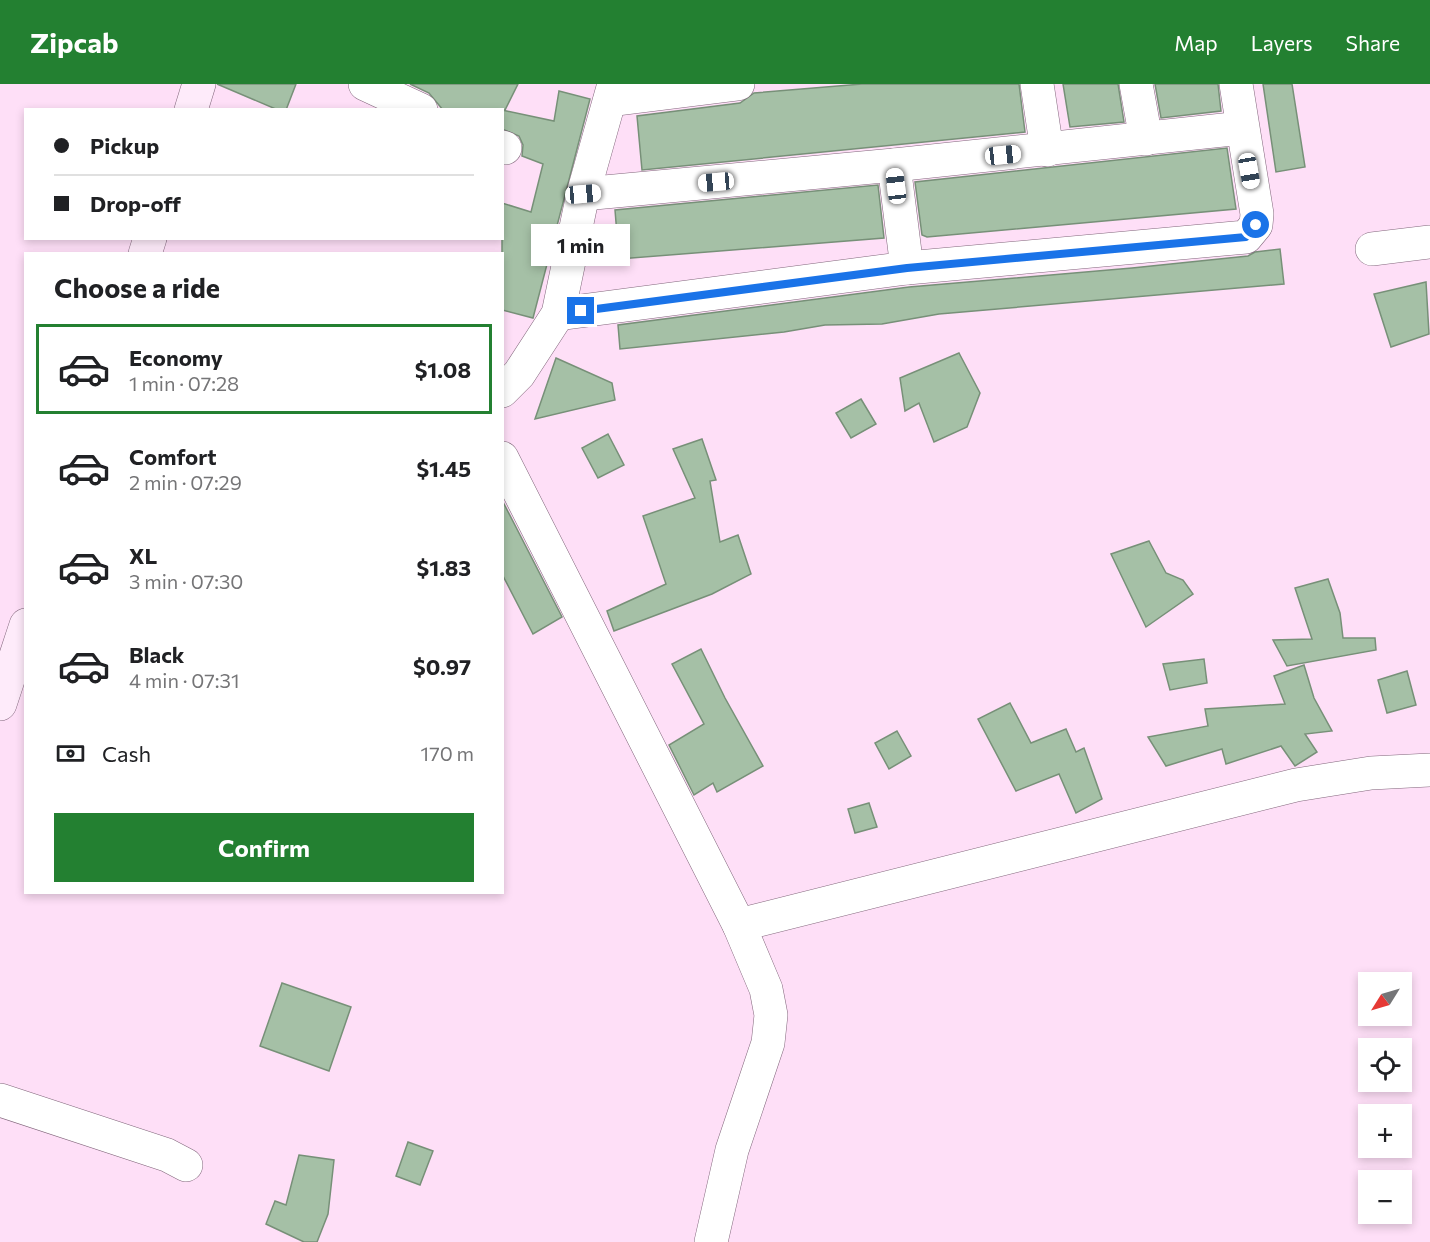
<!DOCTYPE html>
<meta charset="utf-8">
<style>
:root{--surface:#fff;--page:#f2f2f2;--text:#202124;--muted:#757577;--line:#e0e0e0;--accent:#238031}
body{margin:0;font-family:Commissioner,sans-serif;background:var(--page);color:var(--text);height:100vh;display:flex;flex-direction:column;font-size:22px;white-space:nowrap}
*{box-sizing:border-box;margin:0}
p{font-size:20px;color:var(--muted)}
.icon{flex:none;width:33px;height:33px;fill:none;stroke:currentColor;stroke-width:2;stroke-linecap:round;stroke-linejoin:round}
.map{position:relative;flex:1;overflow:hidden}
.drawer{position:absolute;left:24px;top:168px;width:480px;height:642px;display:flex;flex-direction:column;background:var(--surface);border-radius:0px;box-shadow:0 3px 9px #0003}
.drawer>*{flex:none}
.hud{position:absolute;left:24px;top:24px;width:480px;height:132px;border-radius:0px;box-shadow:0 3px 9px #0003;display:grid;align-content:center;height:132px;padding:0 30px;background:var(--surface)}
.needle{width:39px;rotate:233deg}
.controls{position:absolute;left:1358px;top:888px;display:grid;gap:12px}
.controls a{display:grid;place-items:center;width:54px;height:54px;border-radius:0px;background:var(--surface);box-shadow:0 3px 9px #0003;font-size:30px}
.end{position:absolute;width:27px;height:27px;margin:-14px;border:8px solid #1a73e8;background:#fff;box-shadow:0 0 0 3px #fff}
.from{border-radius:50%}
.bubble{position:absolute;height:42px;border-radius:0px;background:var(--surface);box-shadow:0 3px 9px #0003;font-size:20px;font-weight:700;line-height:42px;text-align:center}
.car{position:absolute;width:18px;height:36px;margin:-18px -9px;border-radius:8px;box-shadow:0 0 4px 2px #0007;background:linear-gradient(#fff 24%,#345 0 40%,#fff 0 76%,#345 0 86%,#fff 0)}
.hud b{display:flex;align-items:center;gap:21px;height:57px;font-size:22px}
.hud b+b{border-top:2px solid var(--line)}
.hud i{width:15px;height:15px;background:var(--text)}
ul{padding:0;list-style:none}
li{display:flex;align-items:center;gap:18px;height:90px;margin:0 12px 9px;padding:0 18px;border:3px solid transparent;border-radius:0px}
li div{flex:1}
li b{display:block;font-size:22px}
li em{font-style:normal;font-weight:700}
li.selected{border-color:var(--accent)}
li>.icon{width:54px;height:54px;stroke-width:1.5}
h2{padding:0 30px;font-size:27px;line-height:72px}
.pay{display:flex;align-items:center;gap:15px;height:66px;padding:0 30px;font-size:22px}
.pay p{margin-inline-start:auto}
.action{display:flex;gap:12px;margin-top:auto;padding:12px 30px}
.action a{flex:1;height:69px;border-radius:0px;background:var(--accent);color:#fff;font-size:24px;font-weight:700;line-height:69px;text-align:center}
header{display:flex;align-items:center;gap:36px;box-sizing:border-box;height:84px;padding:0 30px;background:var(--accent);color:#fff}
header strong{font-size:28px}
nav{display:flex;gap:33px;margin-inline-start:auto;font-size:21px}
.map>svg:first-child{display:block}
</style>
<header>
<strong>Zipcab</strong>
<nav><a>Map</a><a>Layers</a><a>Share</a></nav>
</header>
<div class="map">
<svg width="1430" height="1158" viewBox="0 0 1430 1158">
<rect width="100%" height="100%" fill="#fedff7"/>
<g fill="#a5c0a6" stroke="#779078" stroke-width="1.5">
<polygon points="217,0 296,0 286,26 278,26"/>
<polygon points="410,0 518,0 505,26 443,26 429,9"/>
<polygon points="862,0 1019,0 1025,48 642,86 637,32 740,19 754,9"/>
<polygon points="1063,0 1118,0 1124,38 1070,43"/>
<polygon points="1155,0 1218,0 1221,27 1161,34"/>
<polygon points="1263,0 1292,0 1305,83 1276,88"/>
<polygon points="559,7 590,15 533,234 502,226 502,119 531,128 543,80 522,72 523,61 519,52 502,45 502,26 554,37"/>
<polygon points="1227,64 1236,125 927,153 922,151 915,98"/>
<polygon points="878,101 884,154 619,175 615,126"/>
<polygon points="1280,165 1284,200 939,230 882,240 825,241 784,248 620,265 618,241 909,203 1132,184 1248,172 1255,168"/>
<polygon points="1426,198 1429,250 1391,263 1374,210"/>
<polygon points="959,269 980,309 967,343 934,358 919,319 905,327 900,294"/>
<polygon points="556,274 612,299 615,316 535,335"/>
<polygon points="861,315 876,340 851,354 836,329"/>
<polygon points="608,350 624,381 598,394 582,364"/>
<polygon points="702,355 716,396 710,397 720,458 738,451 751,490 712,510 614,547 607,527 666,500 643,432 695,414 673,365"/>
<polygon points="502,416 562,533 533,550 502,490"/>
<polygon points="1149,457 1166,489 1183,496 1193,510 1146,543 1111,470"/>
<polygon points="1328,495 1340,529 1343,554 1375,554 1376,566 1287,582 1273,556 1312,555 1295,504"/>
<polygon points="701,565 725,614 763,682 717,708 713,699 694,711 669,661 704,640 672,580"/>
<polygon points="1204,575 1207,599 1170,606 1163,580"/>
<polygon points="1304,581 1314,614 1332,647 1305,650 1317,668 1295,682 1281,662 1226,680 1222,665 1166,682 1148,653 1208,642 1205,625 1285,620 1274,592"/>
<polygon points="1407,587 1416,621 1387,629 1378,596"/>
<polygon points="1010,619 1031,659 1066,645 1076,668 1084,664 1102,715 1076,729 1059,690 1016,707 978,635"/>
<polygon points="897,647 911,672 889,685 875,659"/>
<polygon points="869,719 877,743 855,749 848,725"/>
<polygon points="282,899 351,923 329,987 260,962"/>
<polygon points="408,1058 433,1067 420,1101 396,1092"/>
<polygon points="299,1071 334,1076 328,1130 317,1158 304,1158 266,1140 275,1117 286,1121"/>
</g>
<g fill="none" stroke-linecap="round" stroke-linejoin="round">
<defs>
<g id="street">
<polyline points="365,0 421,26"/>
<polyline points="1037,0 1047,66"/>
<polyline points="1136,0 1146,55"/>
<polyline points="610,16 738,0"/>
<polyline points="502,63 505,64"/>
<polyline points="894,81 907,184"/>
<polyline points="583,110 894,81 1242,44"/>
<polyline points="1372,165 1430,158"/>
<polyline points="558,230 907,184 1246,153 1256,141 1257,130 1236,0"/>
<polyline points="502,307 519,290 558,230 583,110 614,0"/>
<polyline points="502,374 739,841 766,905 771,931 768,959 732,1066 711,1158"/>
<polyline points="739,841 1296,701 1371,689 1430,686"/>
<polyline points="0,1016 167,1071 186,1081"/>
</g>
<g id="secondary">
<polyline points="191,26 199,0"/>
<polyline points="145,170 150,154"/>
<polyline points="0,620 26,541"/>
</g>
</defs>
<use href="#street" stroke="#82677c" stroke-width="34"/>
<use href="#secondary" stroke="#82677c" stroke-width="34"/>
<use href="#street" stroke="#fff" stroke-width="33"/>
<use href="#secondary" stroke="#feebfa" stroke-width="33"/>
</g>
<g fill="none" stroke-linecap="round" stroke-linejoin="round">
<polyline stroke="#1a73e8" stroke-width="8" points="581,227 907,184 1246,153 1256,141"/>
</g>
</svg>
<div class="controls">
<a><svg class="needle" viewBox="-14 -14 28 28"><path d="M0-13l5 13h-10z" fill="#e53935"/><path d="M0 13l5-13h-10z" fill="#757577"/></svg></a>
<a><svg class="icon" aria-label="locate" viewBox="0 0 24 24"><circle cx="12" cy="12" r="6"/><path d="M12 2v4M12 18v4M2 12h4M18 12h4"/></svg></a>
<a>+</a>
<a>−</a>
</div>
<i class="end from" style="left:1256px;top:141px"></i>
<i class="end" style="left:581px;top:227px"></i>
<div class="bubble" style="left:531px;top:140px;width:99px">1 min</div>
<i class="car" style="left:1003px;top:71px;rotate:84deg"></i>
<i class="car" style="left:1249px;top:87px;rotate:170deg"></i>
<i class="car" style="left:716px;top:98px;rotate:265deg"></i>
<i class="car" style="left:896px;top:102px;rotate:353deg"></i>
<i class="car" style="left:583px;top:110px;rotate:85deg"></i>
<div class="hud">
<b><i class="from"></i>Pickup</b>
<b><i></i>Drop-off</b>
</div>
<section class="drawer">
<h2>Choose a ride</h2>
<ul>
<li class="selected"><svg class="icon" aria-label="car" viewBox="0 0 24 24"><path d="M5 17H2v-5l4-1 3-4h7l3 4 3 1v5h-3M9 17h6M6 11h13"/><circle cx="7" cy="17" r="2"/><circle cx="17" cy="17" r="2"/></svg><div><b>Economy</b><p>1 min · 07:28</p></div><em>$1.08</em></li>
<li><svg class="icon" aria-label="car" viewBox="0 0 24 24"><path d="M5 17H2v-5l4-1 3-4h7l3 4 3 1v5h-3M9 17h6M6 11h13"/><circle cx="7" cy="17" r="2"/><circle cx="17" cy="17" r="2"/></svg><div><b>Comfort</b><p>2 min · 07:29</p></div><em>$1.45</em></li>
<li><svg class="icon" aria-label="car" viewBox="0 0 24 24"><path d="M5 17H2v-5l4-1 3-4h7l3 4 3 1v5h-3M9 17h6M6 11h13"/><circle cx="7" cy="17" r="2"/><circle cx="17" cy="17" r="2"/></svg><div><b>XL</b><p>3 min · 07:30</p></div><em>$1.83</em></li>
<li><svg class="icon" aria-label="car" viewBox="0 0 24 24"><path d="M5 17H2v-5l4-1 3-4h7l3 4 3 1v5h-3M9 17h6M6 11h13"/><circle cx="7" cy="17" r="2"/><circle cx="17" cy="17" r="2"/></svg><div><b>Black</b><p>4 min · 07:31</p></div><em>$0.97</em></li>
</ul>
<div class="pay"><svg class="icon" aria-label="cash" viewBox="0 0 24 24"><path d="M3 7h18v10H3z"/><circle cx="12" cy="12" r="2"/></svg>Cash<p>170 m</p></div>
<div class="action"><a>Confirm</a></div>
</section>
</div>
